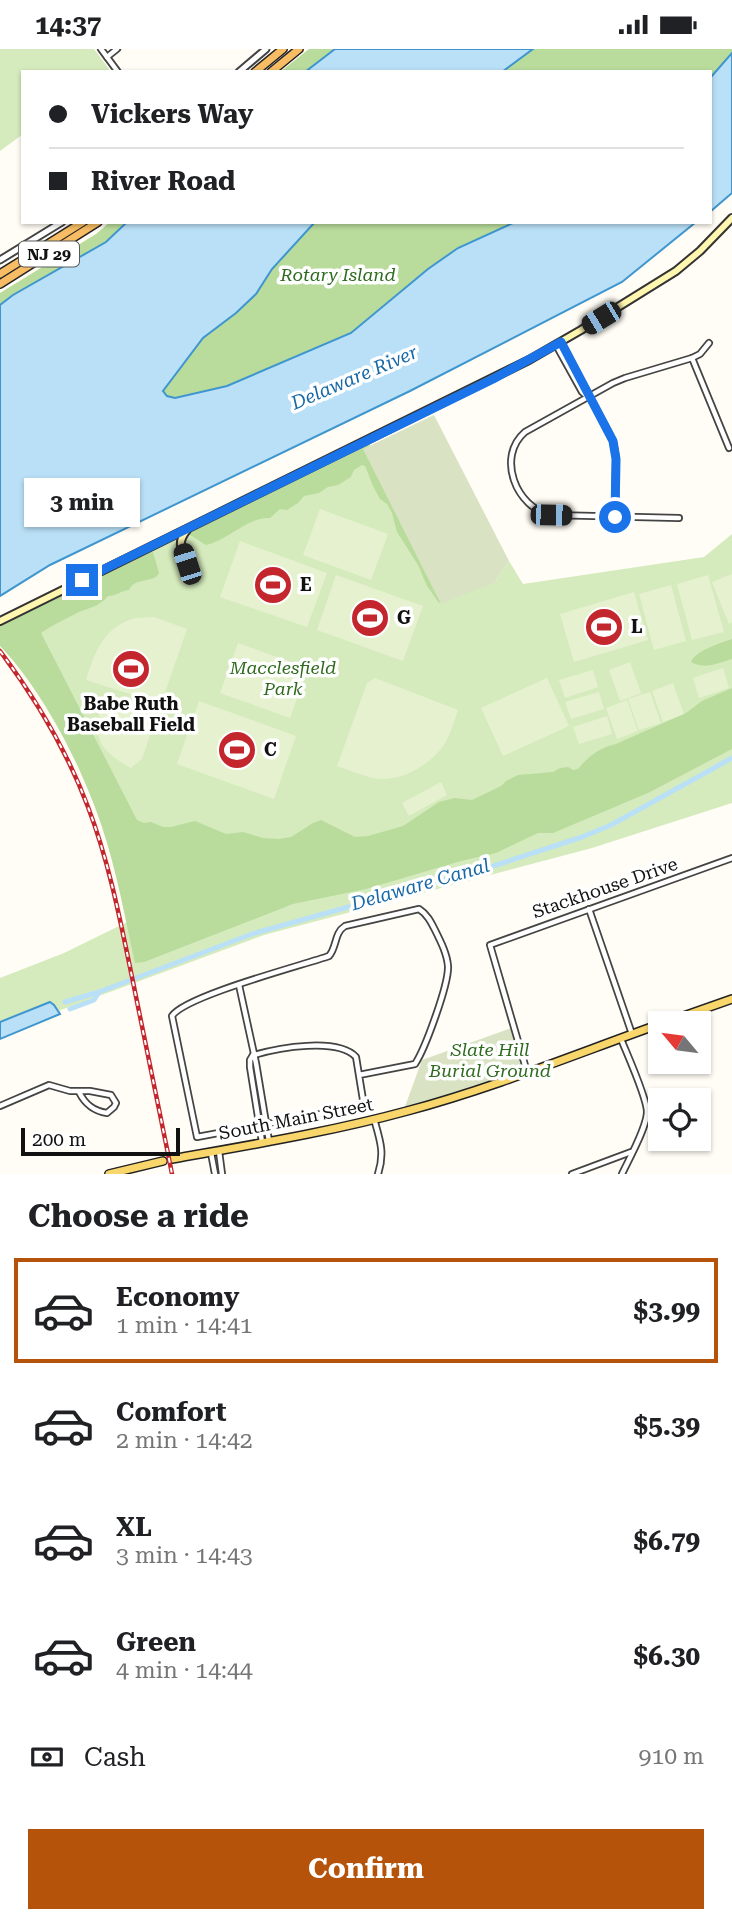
<!DOCTYPE html>
<meta charset="utf-8">
<style>
:root{--surface:#fff;--page:#f2f2f2;--text:#202124;--muted:#757577;--line:#e0e0e0;--accent:#b45309}
body{margin:0;font-family:"Roboto Serif",serif;background:var(--page);color:var(--text);height:100vh;display:flex;flex-direction:column;font-size:26px;white-space:nowrap}
*{box-sizing:border-box;margin:0}
p{font-size:23px;color:var(--muted)}
.icon{flex:none;width:38px;height:38px;fill:none;stroke:currentColor;stroke-width:2;stroke-linecap:round;stroke-linejoin:round}
.map{position:relative;height:1125px;overflow:hidden}
.side{display:flex;flex-direction:column;background:var(--surface);flex:1}
.side>*{flex:none}
.top-card{position:absolute;left:21px;top:21px;width:691px;height:154px;border-radius:0px;box-shadow:0 2px 5px #0004;display:grid;align-content:center;height:154px;padding:0 28px;background:var(--surface)}
.needle{width:46px;rotate:299deg}
.buttons{position:absolute;left:648px;top:962px;display:grid;gap:14px}
.buttons a{display:grid;place-items:center;width:63px;height:63px;border-radius:0px;background:var(--surface);box-shadow:0 2px 5px #0004;font-size:35px}
.scale{position:absolute;left:21px;bottom:18px;width:159px;box-sizing:border-box;padding-left:7px;border:4px solid #111;border-top:0;font-size:19px;line-height:24px;white-space:nowrap;color:#111;-webkit-text-stroke:5px #fff;paint-order:stroke}
.end{position:absolute;width:32px;height:32px;margin:-16px;border:9px solid #1a73e8;background:#fff;box-shadow:0 0 0 4px #fff}
.from{border-radius:50%}
.bubble{position:absolute;height:49px;border-radius:0px;background:var(--surface);box-shadow:0 2px 5px #0004;font-size:23px;font-weight:700;line-height:49px;text-align:center}
.car{position:absolute;width:21px;height:42px;margin:-21px -10px;border-radius:9px;box-shadow:0 0 5px 2px #0007;background:linear-gradient(#222 24%,#8ab4d8 0 40%,#222 0 76%,#8ab4d8 0 86%,#222 0)}
.top-card b{display:flex;align-items:center;gap:24px;height:66px;font-size:26px}
.top-card b+b{border-top:2px solid var(--line)}
.top-card i{width:18px;height:18px;background:var(--text)}
ul{padding:0;list-style:none}
li{display:flex;align-items:center;gap:21px;height:105px;margin:0 14px 10px;padding:0 14px;border:4px solid transparent;border-radius:0px}
li div{flex:1}
li b{display:block;font-size:26px}
li em{font-style:normal;font-weight:700}
li.selected{border-color:var(--accent)}
li>.icon{width:63px;height:63px;stroke-width:1.5}
h2{padding:0 28px;font-size:32px;line-height:84px}
.pay{display:flex;align-items:center;gap:18px;height:77px;padding:0 28px;font-size:26px}
.pay p{margin-inline-start:auto}
.action{display:flex;gap:14px;margin-top:auto;padding:14px 28px}
.action a{flex:1;height:80px;border-radius:0px;background:var(--accent);color:#fff;font-size:28px;font-weight:700;line-height:80px;text-align:center}
.status{display:flex;justify-content:space-between;align-items:center;height:49px;padding:0 35px;background:var(--surface);direction:ltr}
.status svg{height:19px;fill:currentColor}
.map>svg:first-child{display:block}
</style>
<div class="status"><b>14:37</b><svg viewBox="0 0 49 12"><path d="M0 12V9h3v3zM5 12V6h3v6zM10 12V3h3v9zM15 12V0h3v12zM26 1h20v11H26zM47 4h2v5h-2z"/></svg></div>
<div class="map">
<svg width="732" height="1125" viewBox="0 0 732 1125">
<rect width="100%" height="100%" fill="#fffdf5"/>
<g fill="#d5ebbd">
<polygon points="0,0 94,0 109,20 106,23 23,23 23,85 0,102"/>
<polygon points="363,400 495,533 509,512 523,535 704,508 732,485 732,754 592,799 264,886 61,961 0,989 0,929 64,904 166,854 27,565 152,501"/>
</g>
<g fill="#b9dc9c">
<polygon points="309,0 335,0 305,23 280,23"/>
<polygon points="533,0 732,0 732,4 711,28 710,23 502,23"/>
<polygon points="110,173 127,173 106,193 13,246 0,256 0,244 96,185"/>
<polygon points="315,173 515,173 458,199 428,220 351,284 227,337 175,349 167,347 162,342 203,289 236,264 256,245 272,220"/>
<path d="M369,394l3,10 69,149 -2,1 -12,-17 -9,-21 -21,-33 -5,-19 -5,-9 -7,-5 -7,-13 -8,-20 -3,-1 -8,5 -3,7 -13,8 -10,2 -9,6 -15,3 -6,7 -11,7 -7,-1 -10,9c-21,-2 -43,23 -64,27l-16,-10 -1,-4z"/>
<path d="M153,503l6,21 -3,4c-9,5 -22,2 -27,13 -8,1 -13,6 -21,6 -9,11 -20,12 -31,17 -13,7 -25,12 -36,20l96,187 7,3 7,-1 12,5h8l24,-6 31,13 17,-2 20,6 16,1 12,-2 22,-14 8,-3 34,17 13,-1 35,-10 36,-24 16,-4 17,2 29,-14 5,-5 12,-6 35,-3 7,-4 8,-1 5,3 5,-1c9,-12 23,-22 38,-25l70,-31 16,-12 30,-13v61l-84,44 -95,40h-15l-42,20 -35,8 -95,28 -73,15 -149,58 -9,1c-10,-45 -18,-91 -33,-136 -20,-60 -58,-135 -102,-181v-22l141,-70z"/>
<path d="M732,590v20c-14,4 -27,11 -41,3 4,-11 29,-19 41,-23z"/>
</g>
<g fill="#d9e3c4">
<polygon points="434,366 509,512 495,533 441,555 363,400"/>
<polygon points="514,978 527,1023 403,1063 422,1011"/>
</g>
<g fill="#e6f2cf">
<polygon points="320,460 388,485 371,531 303,506"/>
<polygon points="240,492 327,524 307,578 220,548"/>
<polygon points="732,525 732,573 729,575 712,533"/>
<polygon points="336,526 423,557 403,612 317,581"/>
<polygon points="708,526 724,583 692,591 677,535"/>
<polygon points="671,536 686,592 654,601 639,545"/>
<polygon points="634,543 648,591 574,613 560,565"/>
<path d="M154,568l33,12 -26,75 -75,-24c8,-26 17,-52 46,-61 6,-2 15,-1 22,-2z"/>
<polygon points="238,594 308,619 290,669 220,644"/>
<polygon points="630,613 641,644 620,652 609,621"/>
<polygon points="723,619 729,639 699,649 693,629"/>
<polygon points="593,621 598,638 565,649 559,631"/>
<path d="M375,629l83,32c-4,11 -7,24 -14,35 -15,21 -44,38 -71,33 -12,-3 -24,-8 -36,-12l30,-83z"/>
<polygon points="547,629 569,677 503,707 481,659"/>
<polygon points="673,634 684,665 663,673 652,642"/>
<polygon points="599,643 604,660 571,670 565,653"/>
<polygon points="650,643 661,674 639,681 628,650"/>
<path d="M109,648l48,17 -15,45 -11,9c-34,-19 -38,-30 -29,-67z"/>
<polygon points="627,651 638,682 617,690 606,659"/>
<polygon points="199,652 296,687 274,750 177,715"/>
<polygon points="607,667 612,685 579,695 573,678"/>
<polygon points="441,733 447,746 409,767 402,754"/>
</g>
<g fill="#b9e0f7" stroke="#3f96cf" stroke-width="2">
<polygon points="335,0 533,0 502,23 305,23"/>
<polygon points="732,4 732,144 711,162 711,28"/>
<polygon points="127,173 315,173 272,220 256,245 236,264 203,289 163,342 167,347 175,349 227,337 351,284 428,220 458,199 515,173 696,173 622,233 410,342 50,516 0,547 0,256 13,246 106,193"/>
<polygon points="50,953 54,956 60,965 0,990 0,973"/>
</g>
<g fill="none" stroke-linecap="round" stroke-linejoin="round">
<g stroke="#b9e0f7" stroke-width="5">
<polyline points="65,953 99,943 252,885 484,820 582,788 611,776 732,709"/>
<polyline points="70,960 94,951 99,943"/>
</g>
<defs>
<g id="minor">
<polyline points="101,0 118,23"/>
<polyline points="107,8 117,0"/>
<polyline points="561,293 613,392 616,409 615,468"/>
<polyline points="556,296 582,343 588,348"/>
<polyline points="692,309 729,399"/>
<path d="M679,469l-128,-3c-35,-7 -55,-58 -26,-83l88,-49 12,-5 67,-20 8,-4 9,-11"/>
<polyline points="589,860 632,985"/>
<polyline points="239,936 256,1014 269,1092"/>
<path d="M621,990c6,15 26,59 26,73 0,15 -18,47 -25,62"/>
<polyline points="253,1006 250,1011 250,1018 262,1093"/>
<path d="M254,1006c24,-7 83,-18 102,2l8,49 -167,31 -25,-121c13,-20 128,-50 157,-60 8,-9 5,-23 16,-30l74,-17c8,5 12,13 16,21 6,12 12,24 13,36 1,18 -23,83 -33,98l-56,11"/>
<polyline points="527,1023 490,896 732,809"/>
<path d="M0,1057l49,-21 21,6h20l21,4 5,8 -2,4 -7,6c-14,-2 -22,-9 -28,-21"/>
<path d="M374,1070c6,21 11,34 4,55"/>
<polyline points="219,1102 222,1125"/>
<polyline points="211,1104 215,1125"/>
<polyline points="572,1125 631,1103"/>
</g>
<g id="tertiary">
<polyline points="239,23 266,0"/>
<polyline points="0,211 62,173"/>
</g>
<g id="secondary">
<path d="M187,481c-11,13 -5,20 0,34"/>
<polyline points="0,572 529,311 581,281 676,222 700,202 732,169"/>
</g>
<g id="primary">
<polyline points="661,975 732,950"/>
<path d="M172,1110c78,-14 158,-27 235,-48 86,-23 169,-57 253,-87"/>
<polyline points="109,1125 163,1112"/>
</g>
<g id="trunk">
<polyline points="255,23 283,0"/>
<polyline points="271,23 299,0"/>
<polyline points="0,225 83,173"/>
<polyline points="0,235 98,173"/>
</g>
</defs>
<use href="#minor" stroke="#444" stroke-width="8"/>
<use href="#tertiary" stroke="#444" stroke-width="9"/>
<use href="#secondary" stroke="#333" stroke-width="10"/>
<use href="#primary" stroke="#222" stroke-width="10"/>
<use href="#trunk" stroke="#222" stroke-width="10"/>
<use href="#minor" stroke="#fff" stroke-width="4.5"/>
<use href="#tertiary" stroke="#fff" stroke-width="5"/>
<use href="#secondary" stroke="#fff6b0" stroke-width="6"/>
<use href="#primary" stroke="#f9d66b" stroke-width="7"/>
<use href="#trunk" stroke="#f7bc64" stroke-width="7"/>
<defs>
<path id="rail" d="M0,602c36,48 67,100 88,156 21,55 32,112 44,170 13,65 27,131 40,197"/>
</defs>
<use href="#rail" stroke="#c4262e" stroke-width="4.5"/>
<use href="#rail" stroke="#fff" stroke-width="2" stroke-dasharray="5" stroke-linecap="butt"/>
</g>
<g fill="none" stroke-linecap="round" stroke-linejoin="round">
<polyline stroke="#1a73e8" stroke-width="9" points="82,531 493,330 561,293 613,392 616,410 615,468"/>
</g>
<defs>
<symbol id="stadium-disc" viewBox="-11 -11 22 22"><circle r="9.5" fill="#c4262e" stroke="#fff"/><path d="M0-5a6.5 5 0 1 0 0 10a6.5 5 0 1 0 0-10ZM-3.5-1.8h7v3.6h-7Z" fill="#fff"/></symbol>
</defs>
<g fill-rule="evenodd">
<use href="#stadium-disc" x="251" y="514" width="44" height="44"/>
<use href="#stadium-disc" x="348" y="547" width="44" height="44"/>
<use href="#stadium-disc" x="582" y="556" width="44" height="44"/>
<use href="#stadium-disc" x="109" y="598" width="44" height="44"/>
<use href="#stadium-disc" x="215" y="679" width="44" height="44"/>
</g>
<g text-anchor="middle" stroke-width="7" stroke-linejoin="round" paint-order="stroke">
<rect fill="#fff" stroke="#585858" stroke-width="2" x="19" y="192.5" width="60" height="25" rx="5"/>
<g font-size="16" font-weight="bold" fill="#111">
<text x="49" y="211">NJ 29</text>
</g>
<g font-size="18" font-style="italic" fill="#2f6b1f" stroke="#fff">
<text x="338" y="232">Rotary Island</text>
<text x="283" y="625">Macclesfield<tspan x="283" dy="21">Park</tspan></text>
<text x="490" y="1007">Slate Hill<tspan x="490" dy="21">Burial Ground</tspan></text>
</g>
<g font-size="18" font-weight="bold" fill="#111" stroke="#fff" text-anchor="start">
<text x="300" y="542">E</text>
<text x="397" y="575">G</text>
<text x="631" y="584">L</text>
<text x="131" y="661" text-anchor="middle">Babe Ruth<tspan x="131" dy="21">Baseball Field</tspan></text>
<text x="264" y="707">C</text>
</g>
<g font-size="18" fill="#111" stroke="#fff">
<text transform="translate(605 839) rotate(-19)" y="6">Stackhouse Drive</text>
<text transform="translate(296 1070) rotate(-11)" y="6">South Main Street</text>
</g>
<g font-size="19" font-style="italic" fill="#1768a6" stroke="#fff">
<text transform="translate(354 328) rotate(-23)" y="7">Delaware River</text>
<text transform="translate(420 835) rotate(-16)" y="7">Delaware Canal</text>
</g>
</g>
</svg>
<div class="buttons">
<a><svg class="needle" viewBox="-14 -14 28 28"><path d="M0-13l5 13h-10z" fill="#e53935"/><path d="M0 13l5-13h-10z" fill="#757577"/></svg></a>
<a><svg class="icon" aria-label="locate" viewBox="0 0 24 24"><circle cx="12" cy="12" r="6"/><path d="M12 2v4M12 18v4M2 12h4M18 12h4"/></svg></a>
</div>
<div class="scale">200 m</div>
<i class="end from" style="left:615px;top:468px"></i>
<i class="end" style="left:82px;top:531px"></i>
<div class="bubble" style="left:24px;top:429px;width:116px">3 min</div>
<i class="car" style="left:601px;top:269px;rotate:239deg"></i>
<i class="car" style="left:551px;top:466px;rotate:91deg"></i>
<i class="car" style="left:187px;top:515px;rotate:342deg"></i>
<div class="top-card">
<b><i class="from"></i>Vickers Way</b>
<b><i></i>River Road</b>
</div>
</div>
<section class="side">
<h2>Choose a ride</h2>
<ul>
<li class="selected"><svg class="icon" aria-label="car" viewBox="0 0 24 24"><path d="M5 17H2v-5l4-1 3-4h7l3 4 3 1v5h-3M9 17h6M6 11h13"/><circle cx="7" cy="17" r="2"/><circle cx="17" cy="17" r="2"/></svg><div><b>Economy</b><p>1 min · 14:41</p></div><em>$3.99</em></li>
<li><svg class="icon" aria-label="car" viewBox="0 0 24 24"><path d="M5 17H2v-5l4-1 3-4h7l3 4 3 1v5h-3M9 17h6M6 11h13"/><circle cx="7" cy="17" r="2"/><circle cx="17" cy="17" r="2"/></svg><div><b>Comfort</b><p>2 min · 14:42</p></div><em>$5.39</em></li>
<li><svg class="icon" aria-label="car" viewBox="0 0 24 24"><path d="M5 17H2v-5l4-1 3-4h7l3 4 3 1v5h-3M9 17h6M6 11h13"/><circle cx="7" cy="17" r="2"/><circle cx="17" cy="17" r="2"/></svg><div><b>XL</b><p>3 min · 14:43</p></div><em>$6.79</em></li>
<li><svg class="icon" aria-label="car" viewBox="0 0 24 24"><path d="M5 17H2v-5l4-1 3-4h7l3 4 3 1v5h-3M9 17h6M6 11h13"/><circle cx="7" cy="17" r="2"/><circle cx="17" cy="17" r="2"/></svg><div><b>Green</b><p>4 min · 14:44</p></div><em>$6.30</em></li>
</ul>
<div class="pay"><svg class="icon" aria-label="cash" viewBox="0 0 24 24"><path d="M3 7h18v10H3z"/><circle cx="12" cy="12" r="2"/></svg>Cash<p>910 m</p></div>
<div class="action"><a>Confirm</a></div>
</section>
